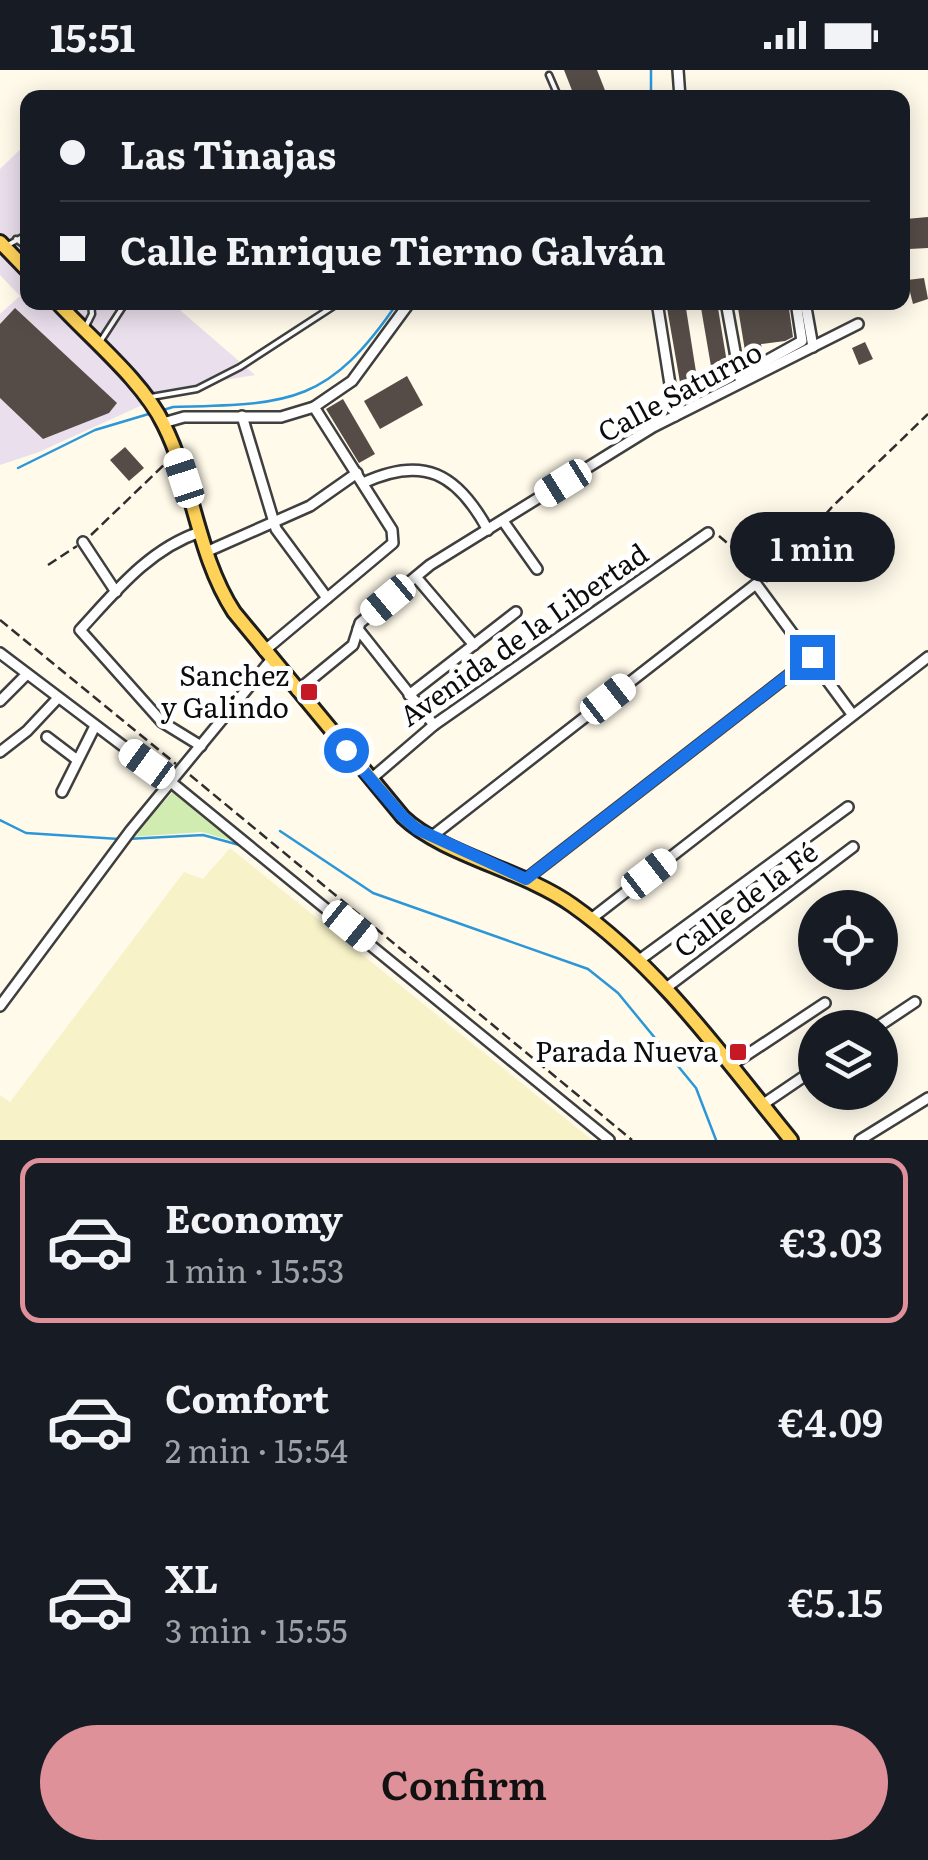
<!DOCTYPE html>
<meta charset="utf-8">
<style>
:root{--surface:#171b24;--page:#20242c;--text:#f1f3f6;--muted:#9ea1a6;--line:#363941;--accent:#de9198}
body{margin:0;font-family:Literata,serif;background:var(--page);color:var(--text);height:100vh;display:flex;flex-direction:column;font-size:38px;white-space:nowrap}
*{box-sizing:border-box;margin:0}
p{font-size:32px;color:var(--muted)}
.icon{flex:none;width:55px;height:55px;fill:none;stroke:currentColor;stroke-width:2;stroke-linecap:round;stroke-linejoin:round}
.map{position:relative;height:1070px;overflow:hidden}
.drawer{display:flex;flex-direction:column;background:var(--surface);flex:1}
.drawer>*{flex:none}
.top-card{position:absolute;left:20px;top:20px;width:890px;height:220px;border-radius:20px;box-shadow:0 5px 25px #0003;display:grid;align-content:center;height:220px;padding:0 40px;background:var(--surface)}
.fabs{position:absolute;left:798px;top:820px;display:grid;gap:20px}
.fabs a{display:grid;place-items:center;width:100px;height:100px;border-radius:50%;background:var(--surface);box-shadow:0 5px 25px #0003;font-size:50px}
.end{position:absolute;width:45px;height:45px;margin:-22px;border:12px solid #1a73e8;background:#fff;box-shadow:0 0 0 5px #fff}
.from{border-radius:50%}
.bubble{position:absolute;height:70px;border-radius:35px;background:var(--surface);box-shadow:0 5px 25px #0003;font-size:32px;font-weight:600;line-height:70px;text-align:center}
.car{position:absolute;width:30px;height:60px;margin:-30px -15px;border-radius:12px;box-shadow:0 0 8px 2px #0007;background:linear-gradient(#fff 24%,#345 0 40%,#fff 0 76%,#345 0 86%,#fff 0)}
.top-card b{display:flex;align-items:center;gap:35px;height:95px;font-size:38px}
.top-card b+b{border-top:2px solid var(--line)}
.top-card i{width:25px;height:25px;background:var(--text)}
ul{padding:18px 0 0;list-style:none}
li{display:flex;align-items:center;gap:30px;height:165px;margin:0 20px 15px;padding:0 20px;border:5px solid transparent;border-radius:20px}
li div{flex:1}
li b{display:block;font-size:38px}
li em{font-style:normal;font-weight:600}
li.current{border-color:var(--accent)}
li>.icon{width:90px;height:90px;stroke-width:1.5}
.cta{display:flex;gap:20px;margin-top:auto;padding:20px 40px}
.cta a{flex:1;height:115px;border-radius:60px;background:var(--accent);color:#111;font-size:40px;font-weight:600;line-height:115px;text-align:center}
.status{display:flex;justify-content:space-between;align-items:center;height:70px;padding:0 50px;background:var(--surface);direction:ltr}
.status svg{height:28px;fill:currentColor}
.map>svg:first-child{display:block}
</style>
<div class="status"><b>15:51</b><svg viewBox="0 0 49 12"><path d="M0 12V9h3v3zM5 12V6h3v6zM10 12V3h3v9zM15 12V0h3v12zM26 1h20v11H26zM47 4h2v5h-2z"/></svg></div>
<div class="map">
<svg width="928" height="1070" viewBox="0 0 928 1070">
<rect width="100%" height="100%" fill="#fffaea"/>
<polygon fill="#eadfec" points="27,73 28,232 189,233 181,241 255,305 182,317 39,382 0,395 0,244 20,226 0,205 0,99"/>
<polygon fill="#f7f2c8" points="230,778 592,1070 0,1070 0,1025 10,1032 184,802 203,809"/>
<polygon fill="#d1ecb1" points="177,718 249,776 202,762 130,767"/>
<g fill="none" stroke-linecap="round" stroke-linejoin="round">
<g stroke="#2b97d8" stroke-width="2.5">
<polyline points="651,0 651,28"/>
<path d="M160,341l13,-4c117,-3 155,-2 225,-105"/>
<polyline points="18,398 95,360 152,343"/>
<polyline points="0,750 26,763 119,769"/>
<polyline points="280,761 373,823 588,899 618,923 696,1018 716,1070"/>
<polyline points="127,769 203,765 243,776"/>
</g>
</g>
<g fill="#554c47">
<polygon points="564,0 597,0 608,28 575,28"/>
<polygon points="928,147 928,178 909,179 906,149"/>
<polygon points="924,208 928,229 913,234 907,210"/>
<polygon points="666,232 685,232 699,321 682,324"/>
<polygon points="700,232 717,232 729,305 713,308"/>
<polygon points="737,232 788,232 793,267 785,271 761,274 763,284 746,287"/>
<polygon points="15,238 117,333 109,343 43,369 0,328 0,254"/>
<polygon points="865,272 873,289 859,295 852,278"/>
<polygon points="407,306 423,335 380,359 364,331"/>
<polygon points="343,329 375,384 359,393 326,339"/>
<polygon points="125,377 144,398 129,411 110,390"/>
</g>
<g fill="none" stroke-linecap="round" stroke-linejoin="round">
<defs>
<g id="lane">
<polyline points="549,5 559,28"/>
<polyline points="16,169 28,178"/>
<polyline points="6,176 28,164"/>
<polyline points="86,256 92,244 91,232"/>
<polyline points="100,272 126,232"/>
<polyline points="151,327 197,319 240,297 340,232"/>
</g>
<g id="street">
<polyline points="678,0 680,28"/>
<polyline points="657,232 675,346"/>
<polyline points="726,232 740,309"/>
<polyline points="805,232 813,277"/>
<polyline points="739,306 802,271 796,232"/>
<polyline points="242,346 276,459 327,528"/>
<polyline points="163,353 184,347 281,347 314,337 352,311 410,232"/>
<path d="M363,413c60,-28 94,-10 125,47"/>
<polyline points="503,451 537,499"/>
<path d="M200,462c-51,17 -85,60 -120,98l82,92 39,24"/>
<polyline points="83,472 116,522"/>
<polyline points="206,482 310,436 357,403"/>
<polyline points="416,507 474,575"/>
<polyline points="358,559 434,655"/>
<polyline points="264,581 393,473 392,460 314,337"/>
<polyline points="0,583 172,713 609,1070"/>
<polyline points="297,621 353,575 360,553 430,495 653,357 858,254"/>
<polyline points="409,625 516,542"/>
<polyline points="0,631 27,604"/>
<polyline points="47,667 76,689"/>
<polyline points="0,682 27,661 58,628"/>
<polyline points="371,709 434,655 708,463"/>
<polyline points="62,722 95,656"/>
<polyline points="431,767 756,514 852,644"/>
<polyline points="526,809 812,587"/>
<polyline points="591,849 928,587"/>
<polyline points="638,891 848,737"/>
<polyline points="666,918 853,777"/>
<polyline points="0,936 131,760 271,590"/>
<polyline points="876,958 915,932"/>
<polyline points="730,996 825,933"/>
<polyline points="762,1035 815,999"/>
<polyline points="860,1070 928,1028"/>
</g>
<g id="primary">
<polyline points="0,172 28,201"/>
<path d="M57,232c33,36 86,79 107,123 30,60 33,130 70,187l169,205c40,38 120,53 169,88 88,62 152,153 219,235"/>
</g>
</defs>
<use href="#lane" stroke="#3f3f3f" stroke-width="9"/>
<use href="#street" stroke="#3f3f3f" stroke-width="14"/>
<use href="#primary" stroke="#1d1d1d" stroke-width="18"/>
<g stroke="#2e2e2e" stroke-width="2.5" stroke-dasharray="10 5" stroke-linecap="butt">
<polyline points="91,465 168,391"/>
<polyline points="719,466 738,482 751,506"/>
<polyline points="48,495 77,476"/>
<polyline points="766,512 832,437 928,344"/>
<polyline points="0,550 176,694"/>
<polyline points="190,705 632,1070"/>
</g>
<use href="#lane" stroke="#fff" stroke-width="4"/>
<use href="#street" stroke="#fff" stroke-width="9"/>
<use href="#primary" stroke="#ffd35a" stroke-width="12"/>
</g>
<g fill="none" stroke-linecap="round" stroke-linejoin="round">
<polyline stroke="#1a73e8" stroke-width="12" points="346,680 403,747 417,759 526,809 812,587"/>
</g>
<g fill="#c61926" stroke="#fff" stroke-width="4">
<rect x="299" y="612" width="20" height="20" rx="5"/>
<rect x="728" y="972" width="20" height="20" rx="5"/>
</g>
<g text-anchor="middle" stroke-width="10" stroke-linejoin="round" paint-order="stroke">
<g font-size="28" fill="#0c0c0c" stroke="#fff">
<text transform="translate(680 322) rotate(-28)" y="10">Calle Saturno</text>
<text transform="translate(524 565) rotate(-35)" y="10">Avenida de la Libertad</text>
<text transform="translate(746 830) rotate(-37)" y="10">Calle de la Fé</text>
</g>
<g font-size="28" fill="#0c0c0c" stroke="#fff" text-anchor="end">
<text x="289" y="616">Sanchez<tspan x="289" dy="32">y Galindo</tspan></text>
<text x="718" y="992">Parada Nueva</text>
</g>
</g>
</svg>
<div class="fabs">
<a><svg class="icon" aria-label="locate" viewBox="0 0 24 24"><circle cx="12" cy="12" r="6"/><path d="M12 2v4M12 18v4M2 12h4M18 12h4"/></svg></a>
<a><svg class="icon" aria-label="layers" viewBox="0 0 24 24"><path d="M12 4l9 5-9 5-9-5zM3 14l9 5 9-5"/></svg></a>
</div>
<i class="end from" style="left:346px;top:680px"></i>
<i class="end" style="left:812px;top:587px"></i>
<div class="bubble" style="left:730px;top:442px;width:165px">1 min</div>
<i class="car" style="left:184px;top:408px;rotate:342deg"></i>
<i class="car" style="left:563px;top:413px;rotate:238deg"></i>
<i class="car" style="left:388px;top:530px;rotate:230deg"></i>
<i class="car" style="left:608px;top:629px;rotate:52deg"></i>
<i class="car" style="left:147px;top:694px;rotate:306deg"></i>
<i class="car" style="left:649px;top:804px;rotate:52deg"></i>
<i class="car" style="left:350px;top:856px;rotate:129deg"></i>
<div class="top-card">
<b><i class="from"></i>Las Tinajas</b>
<b><i></i>Calle Enrique Tierno Galván</b>
</div>
</div>
<section class="drawer">
<ul>
<li class="current"><svg class="icon" aria-label="car" viewBox="0 0 24 24"><path d="M5 17H2v-5l4-1 3-4h7l3 4 3 1v5h-3M9 17h6M6 11h13"/><circle cx="7" cy="17" r="2"/><circle cx="17" cy="17" r="2"/></svg><div><b>Economy</b><p>1 min · 15:53</p></div><em>€3.03</em></li>
<li><svg class="icon" aria-label="car" viewBox="0 0 24 24"><path d="M5 17H2v-5l4-1 3-4h7l3 4 3 1v5h-3M9 17h6M6 11h13"/><circle cx="7" cy="17" r="2"/><circle cx="17" cy="17" r="2"/></svg><div><b>Comfort</b><p>2 min · 15:54</p></div><em>€4.09</em></li>
<li><svg class="icon" aria-label="car" viewBox="0 0 24 24"><path d="M5 17H2v-5l4-1 3-4h7l3 4 3 1v5h-3M9 17h6M6 11h13"/><circle cx="7" cy="17" r="2"/><circle cx="17" cy="17" r="2"/></svg><div><b>XL</b><p>3 min · 15:55</p></div><em>€5.15</em></li>
</ul>
<div class="cta"><a>Confirm</a></div>
</section>
